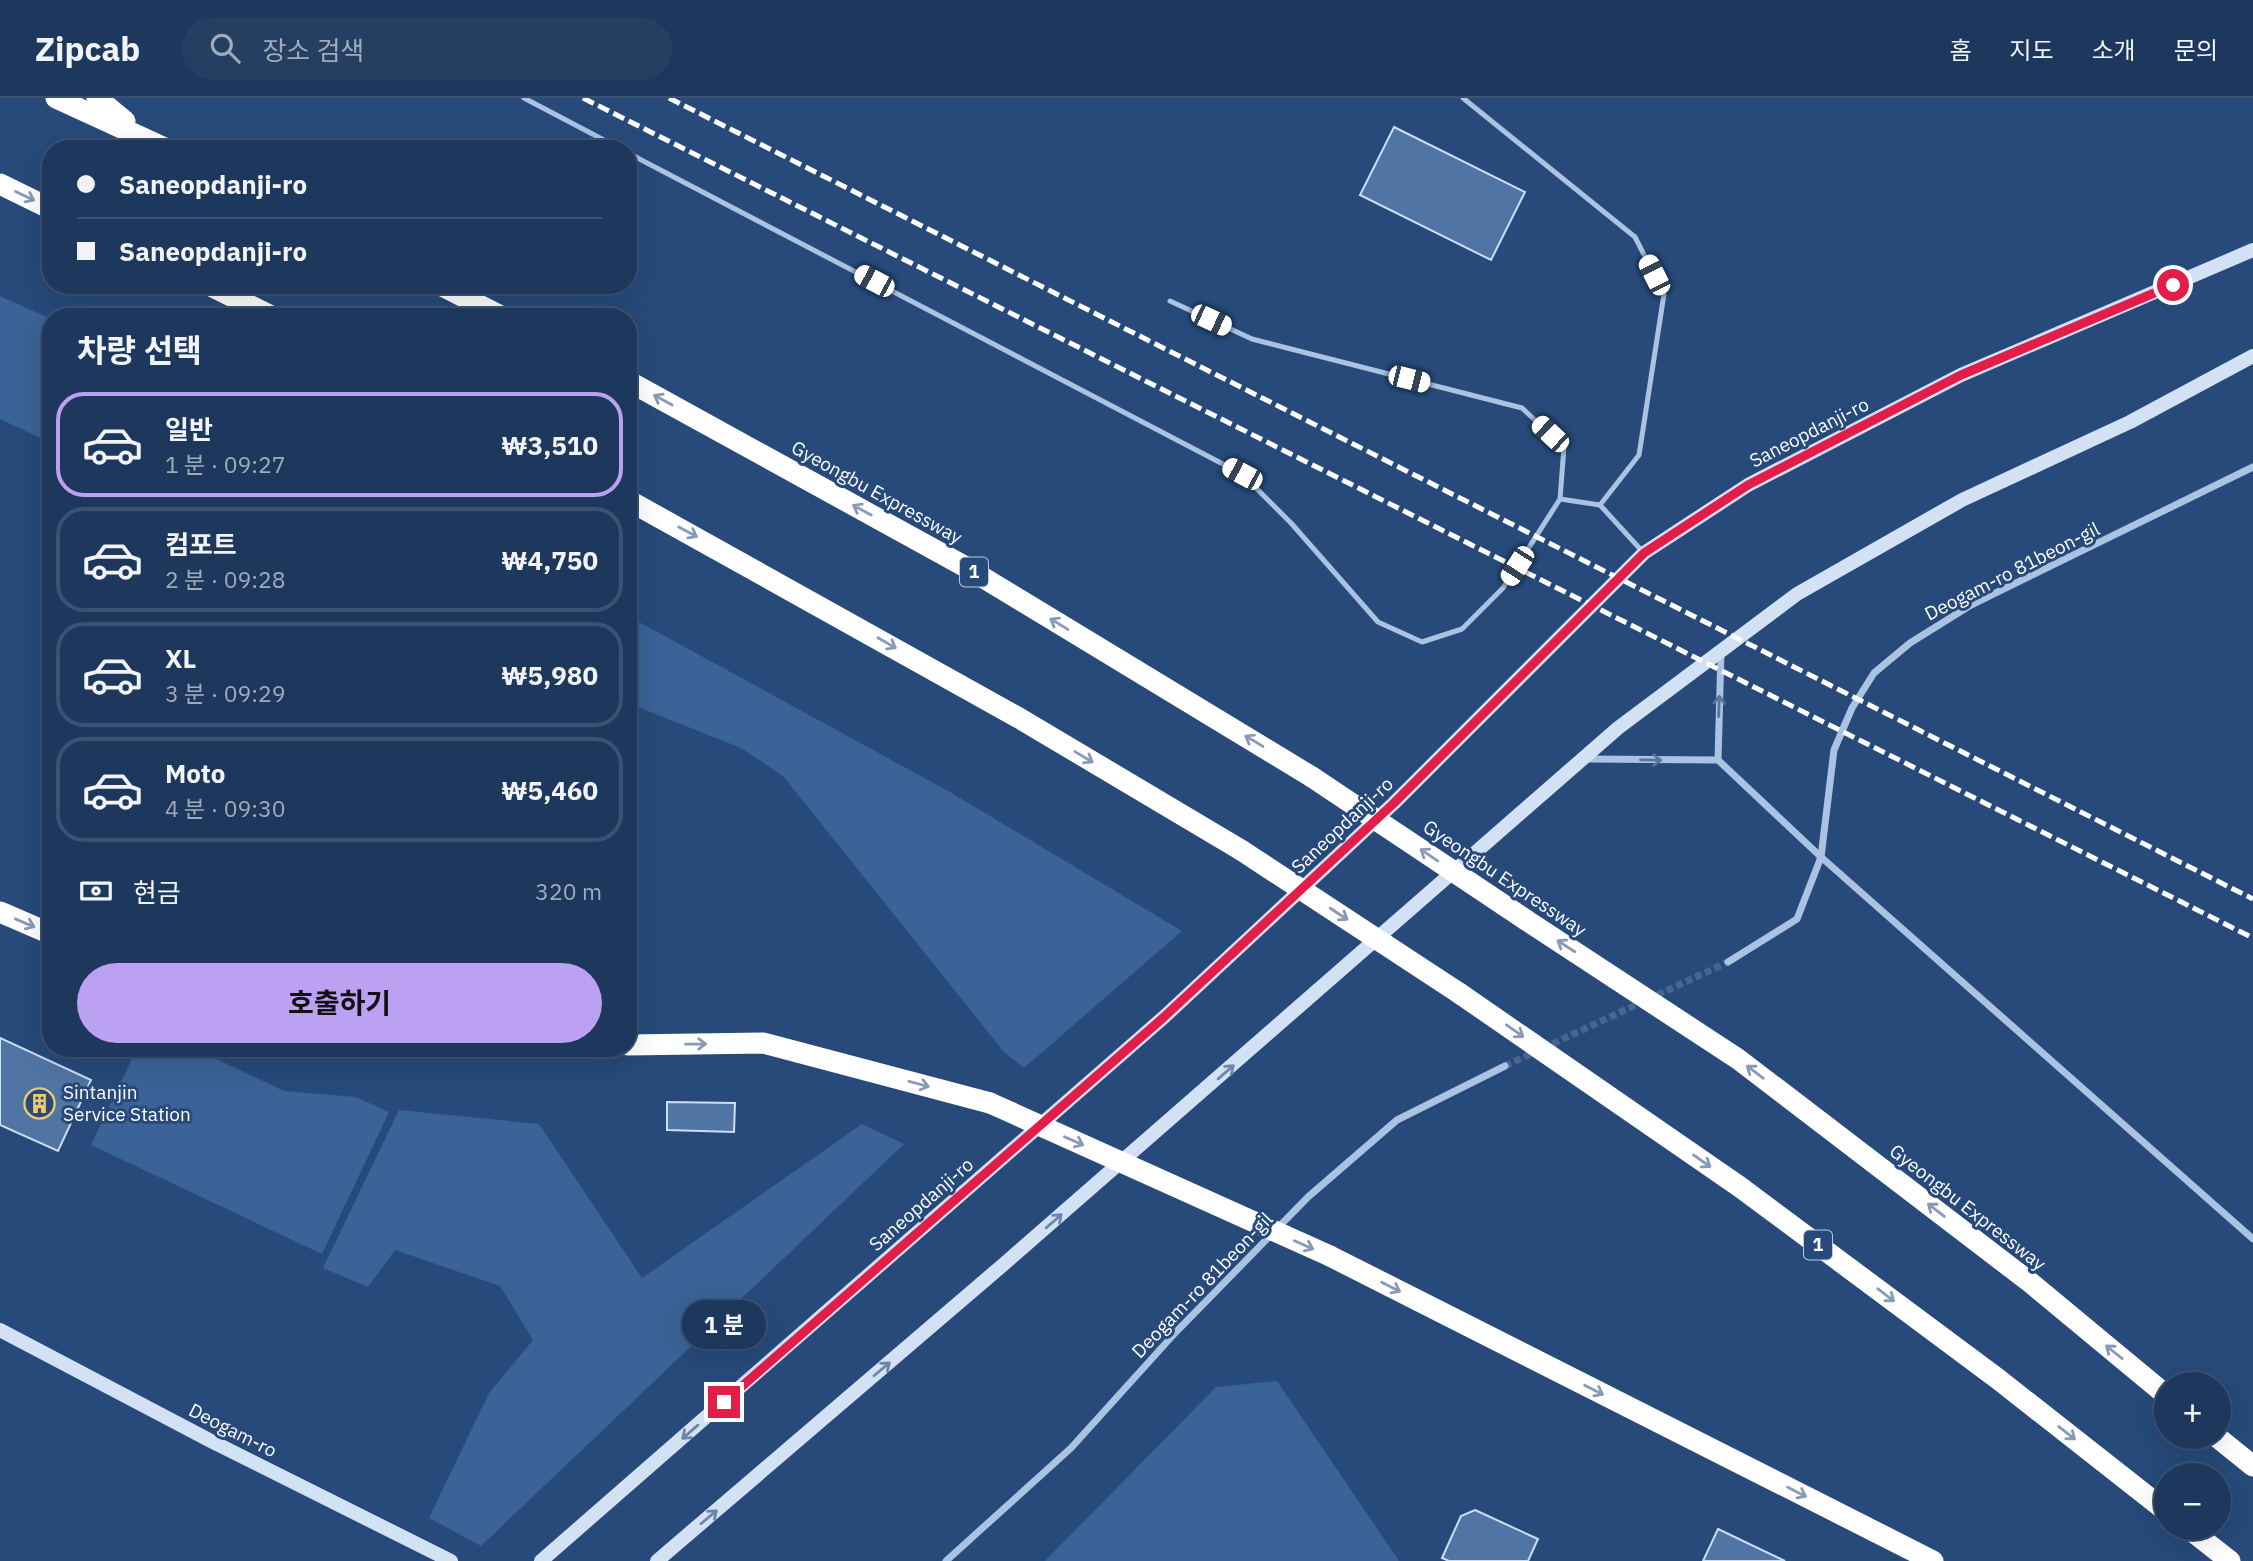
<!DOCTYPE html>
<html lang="ko">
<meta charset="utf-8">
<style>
:root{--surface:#1d385c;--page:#253f62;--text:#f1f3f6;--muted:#a0acbb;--line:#3b5272;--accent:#bca0f2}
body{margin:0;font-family:"IBM Plex Sans","Noto Sans KR",sans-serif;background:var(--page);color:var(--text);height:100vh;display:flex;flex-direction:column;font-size:26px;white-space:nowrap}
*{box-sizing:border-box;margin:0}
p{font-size:23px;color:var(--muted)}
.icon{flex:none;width:38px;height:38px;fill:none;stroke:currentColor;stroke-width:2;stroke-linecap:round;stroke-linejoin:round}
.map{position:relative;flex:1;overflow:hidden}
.drawer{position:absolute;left:42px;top:210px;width:595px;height:749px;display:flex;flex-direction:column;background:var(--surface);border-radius:28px;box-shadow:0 7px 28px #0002,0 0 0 2px var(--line)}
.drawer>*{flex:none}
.hud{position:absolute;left:42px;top:42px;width:595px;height:154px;border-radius:28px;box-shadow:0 7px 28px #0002,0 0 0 2px var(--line);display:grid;align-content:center;height:154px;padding:0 35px;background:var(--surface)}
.tools{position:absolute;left:2154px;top:1274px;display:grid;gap:14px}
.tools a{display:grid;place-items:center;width:77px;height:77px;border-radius:50%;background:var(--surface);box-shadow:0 7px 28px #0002,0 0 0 2px var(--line);font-size:35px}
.end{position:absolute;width:32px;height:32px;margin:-16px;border:9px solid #e11d48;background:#fff;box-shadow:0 0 0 4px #fff}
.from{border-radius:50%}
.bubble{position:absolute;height:49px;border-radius:24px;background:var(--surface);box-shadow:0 7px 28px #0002,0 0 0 2px var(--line);font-size:23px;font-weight:700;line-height:49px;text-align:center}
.car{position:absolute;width:21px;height:42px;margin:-21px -10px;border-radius:9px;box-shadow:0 0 5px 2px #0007;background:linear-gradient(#fff 24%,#345 0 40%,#fff 0 76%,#345 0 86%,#fff 0)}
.hud b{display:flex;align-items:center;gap:24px;height:66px;font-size:26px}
.hud b+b{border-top:2px solid var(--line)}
.hud i{width:18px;height:18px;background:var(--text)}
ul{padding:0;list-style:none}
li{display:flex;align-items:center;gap:21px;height:105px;margin:0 14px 10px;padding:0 21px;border:4px solid var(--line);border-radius:28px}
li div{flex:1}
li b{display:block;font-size:26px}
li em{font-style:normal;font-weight:700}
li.selected{border-color:var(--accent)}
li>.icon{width:63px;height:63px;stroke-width:1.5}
h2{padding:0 35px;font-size:32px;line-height:84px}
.pay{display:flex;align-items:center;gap:18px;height:77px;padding:0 35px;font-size:26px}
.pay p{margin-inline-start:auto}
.primary-button{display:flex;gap:14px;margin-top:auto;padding:14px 35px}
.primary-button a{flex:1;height:80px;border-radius:42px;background:var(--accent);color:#111;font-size:28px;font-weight:700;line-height:80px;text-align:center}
header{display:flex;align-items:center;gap:42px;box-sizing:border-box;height:98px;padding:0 35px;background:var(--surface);border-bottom:2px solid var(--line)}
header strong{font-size:33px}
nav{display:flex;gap:38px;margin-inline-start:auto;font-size:24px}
.search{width:490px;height:63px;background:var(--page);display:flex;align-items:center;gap:18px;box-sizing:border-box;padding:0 24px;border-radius:38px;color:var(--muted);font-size:26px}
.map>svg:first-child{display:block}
</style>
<header>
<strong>Zipcab</strong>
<div class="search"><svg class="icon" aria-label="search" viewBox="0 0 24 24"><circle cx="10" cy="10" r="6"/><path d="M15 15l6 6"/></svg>장소 검색</div>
<nav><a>홈</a><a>지도</a><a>소개</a><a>문의</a></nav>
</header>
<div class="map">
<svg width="2253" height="1463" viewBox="0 0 2253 1463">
<rect width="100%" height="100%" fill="#274a7a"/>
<g fill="#3b6397">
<polygon points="0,198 51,221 51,345 0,321"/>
<polygon points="628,518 950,694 1182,833 1024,970 1004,954 783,678 741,650 628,605"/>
<polygon points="137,950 193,950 284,993 356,999 389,1014 322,1156 91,1047"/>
<polygon points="399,1012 539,1026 642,1180 862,1026 904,1046 481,1448 429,1420 489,1295 533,1242 500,1188 395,1152 368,1189 323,1170"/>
<polygon points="1277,1283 1399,1463 1045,1463 1216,1289"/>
</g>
<g fill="#5074a3" stroke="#cddef3" stroke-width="2">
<polygon points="1394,29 1525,94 1491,162 1360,97"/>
<polygon points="0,940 91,982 58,1053 0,1027"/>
<polygon points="667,1004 735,1005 734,1034 667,1032"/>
<polygon points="1475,1412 1538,1441 1528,1463 1449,1463 1442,1460 1461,1418"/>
<polygon points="1718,1431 1785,1463 1703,1463"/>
</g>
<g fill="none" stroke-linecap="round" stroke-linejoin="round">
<polyline stroke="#47658e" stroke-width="7" stroke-dasharray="7 3.5" stroke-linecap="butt" points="1505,968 1728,864"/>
<g stroke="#abc3e3" stroke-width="5">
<polyline points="524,0 621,51"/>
<polyline points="1463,0 1635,139 1664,196 1639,357 1600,407 1642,453"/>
<polyline points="628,55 1242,376 1291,425 1378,524 1422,544 1462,531 1503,490 1560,401 1564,349 1522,310 1252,241 1170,203"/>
<polyline points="1560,401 1600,407"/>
</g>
<g stroke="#abc3e3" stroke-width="7">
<polyline points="1586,661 1718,662 1821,759 2253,1141"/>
<polyline points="1718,662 1721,554"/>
<polyline points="1728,864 1797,821 1821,759 1834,652 1852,610 1874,575 1910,545 1971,507 2253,369"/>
<polyline points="946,1463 1071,1350 1175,1235 1308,1099 1397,1022 1505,968"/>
</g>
<g stroke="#d3e1f4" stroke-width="14">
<polyline points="0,1232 211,1343 451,1463"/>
<polyline points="541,1463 1164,919 1394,705 1644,455 1748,387 1961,277 2253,152"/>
<polyline points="657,1463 1004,1166 1618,630 1797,496 1962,402 2130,324 2253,258"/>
</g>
<g stroke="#fff" stroke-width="21">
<polyline points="56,0 167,51"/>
<polyline points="97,0 125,23"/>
<polyline points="0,86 51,111"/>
<polyline points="209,187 273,219"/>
<polyline points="440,187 503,219"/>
<polyline points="628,283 964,468 1312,679"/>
<polyline points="628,402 1019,620 1241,752"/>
<polyline points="0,814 51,836"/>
<polyline points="1526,822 1738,961 2031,1185 2166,1297"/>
<polyline points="1459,895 1740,1089 1998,1281 2166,1413"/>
<polyline points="628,947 763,945 990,1005"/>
<polyline points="1330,1158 1933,1463"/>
<polyline points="2217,1339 2253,1368"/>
<polyline points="2188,1430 2230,1463"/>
</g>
<g stroke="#fff" stroke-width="5" stroke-dasharray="12 5" stroke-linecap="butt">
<polyline points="583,0 2253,840"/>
<polyline points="669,0 2253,801"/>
</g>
<g stroke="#fff" stroke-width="21">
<polyline points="1312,679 1526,822"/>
<polyline points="1241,752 1459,895"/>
<polyline points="990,1005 1330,1158"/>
</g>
</g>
<defs><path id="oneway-shaft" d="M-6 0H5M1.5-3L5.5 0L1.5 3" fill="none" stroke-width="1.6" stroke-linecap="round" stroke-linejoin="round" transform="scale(1.75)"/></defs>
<g stroke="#889bb6">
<use href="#oneway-shaft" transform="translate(25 98) rotate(26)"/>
<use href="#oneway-shaft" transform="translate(663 302) rotate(-151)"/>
<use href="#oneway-shaft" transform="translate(862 412) rotate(-151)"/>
<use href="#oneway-shaft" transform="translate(688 434) rotate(28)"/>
<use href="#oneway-shaft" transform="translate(1059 526) rotate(-149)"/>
<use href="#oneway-shaft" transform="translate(887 545) rotate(30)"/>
<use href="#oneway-shaft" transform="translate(1254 643) rotate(-149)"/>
<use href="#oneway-shaft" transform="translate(1084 659) rotate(31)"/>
<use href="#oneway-shaft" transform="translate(1429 757) rotate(-146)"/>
<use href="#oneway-shaft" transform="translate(1339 816) rotate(33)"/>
<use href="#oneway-shaft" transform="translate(25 825) rotate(23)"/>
<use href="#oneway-shaft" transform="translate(1566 848) rotate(-147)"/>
<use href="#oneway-shaft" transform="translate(1515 933) rotate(35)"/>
<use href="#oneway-shaft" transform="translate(696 946) rotate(-1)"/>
<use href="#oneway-shaft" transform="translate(1755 974) rotate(-143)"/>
<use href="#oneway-shaft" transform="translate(919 986) rotate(15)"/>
<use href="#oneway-shaft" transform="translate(1074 1043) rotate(24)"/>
<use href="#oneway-shaft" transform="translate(1702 1063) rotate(35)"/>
<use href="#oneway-shaft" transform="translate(1936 1112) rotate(-142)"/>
<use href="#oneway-shaft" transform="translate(1304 1147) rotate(24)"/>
<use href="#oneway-shaft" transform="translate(1391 1189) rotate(27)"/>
<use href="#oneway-shaft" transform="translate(1886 1197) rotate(37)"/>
<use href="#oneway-shaft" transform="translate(2114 1254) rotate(-141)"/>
<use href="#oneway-shaft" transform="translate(1594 1292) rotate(27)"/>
<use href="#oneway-shaft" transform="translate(2067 1335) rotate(38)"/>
<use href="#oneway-shaft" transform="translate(1797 1394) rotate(27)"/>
</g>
<g stroke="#55749f">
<use href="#oneway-shaft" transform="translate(1719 608) rotate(-88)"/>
<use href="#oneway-shaft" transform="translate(1651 662) rotate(1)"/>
</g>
<g stroke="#6c86ab">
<use href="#oneway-shaft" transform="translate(1226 974) rotate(-41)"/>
<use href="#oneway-shaft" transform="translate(1054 1123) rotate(-41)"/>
<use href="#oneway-shaft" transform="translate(882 1271) rotate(-40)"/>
<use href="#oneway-shaft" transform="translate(690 1334) rotate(139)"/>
<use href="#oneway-shaft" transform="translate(709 1419) rotate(-40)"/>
</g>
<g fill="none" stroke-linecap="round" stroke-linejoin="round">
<polyline stroke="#e11d48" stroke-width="9" points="724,1304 1164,919 1394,705 1644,455 1748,387 1961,277 2173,187"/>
</g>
<defs>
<symbol id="building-ring" viewBox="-11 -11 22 22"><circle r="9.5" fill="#274a7a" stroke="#ebc971" stroke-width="1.5"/><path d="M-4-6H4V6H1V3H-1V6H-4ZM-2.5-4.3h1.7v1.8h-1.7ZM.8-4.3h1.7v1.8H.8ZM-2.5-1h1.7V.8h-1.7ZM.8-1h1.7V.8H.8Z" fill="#ebc971"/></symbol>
</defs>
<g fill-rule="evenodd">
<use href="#building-ring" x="22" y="988" width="35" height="35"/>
</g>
<g text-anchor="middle" stroke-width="6" stroke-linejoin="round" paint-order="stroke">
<g fill="#274a7a" stroke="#bec9d7" stroke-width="2">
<rect x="960" y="459.5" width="28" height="29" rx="5"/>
<rect x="1804" y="1132.5" width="28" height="29" rx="5"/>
</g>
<g font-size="18" font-weight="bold" fill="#fff">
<text x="974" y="480">1</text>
<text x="1818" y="1153">1</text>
</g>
<g font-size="19" fill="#fff" stroke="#274a7a">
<text transform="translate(1809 334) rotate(-27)" y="7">Saneopdanji-ro</text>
<text transform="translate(877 394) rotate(29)" y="7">Gyeongbu Expressway</text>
<text transform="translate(2012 473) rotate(-27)" y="7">Deogam-ro 81beon-gil</text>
<text transform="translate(1342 727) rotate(-43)" y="7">Saneopdanji-ro</text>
<text transform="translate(1505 780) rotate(34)" y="7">Gyeongbu Expressway</text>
<text transform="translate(921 1106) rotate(-41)" y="7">Saneopdanji-ro</text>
<text transform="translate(1968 1109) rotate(38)" y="7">Gyeongbu Expressway</text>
<text transform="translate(1202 1187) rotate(-46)" y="7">Deogam-ro 81beon-gil</text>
<text transform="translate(233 1332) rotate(27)" y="7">Deogam-ro</text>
</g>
<g font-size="19" fill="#fff" stroke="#274a7a" text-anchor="start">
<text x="63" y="1001">Sintanjin<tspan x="63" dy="22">Service Station</tspan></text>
</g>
</g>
</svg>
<div class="tools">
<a>+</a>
<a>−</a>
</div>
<i class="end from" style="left:2173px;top:187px"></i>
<i class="end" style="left:724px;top:1304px"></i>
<div class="bubble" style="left:682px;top:1202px;width:84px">1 분</div>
<i class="car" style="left:1654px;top:177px;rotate:333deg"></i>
<i class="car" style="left:874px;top:183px;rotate:298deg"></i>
<i class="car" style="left:1211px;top:222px;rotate:115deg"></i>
<i class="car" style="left:1409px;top:281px;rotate:104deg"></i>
<i class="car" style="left:1550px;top:336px;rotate:313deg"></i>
<i class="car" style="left:1242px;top:376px;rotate:298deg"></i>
<i class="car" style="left:1517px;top:468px;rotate:213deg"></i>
<div class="hud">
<b><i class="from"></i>Saneopdanji-ro</b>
<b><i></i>Saneopdanji-ro</b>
</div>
<section class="drawer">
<h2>차량 선택</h2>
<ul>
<li class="selected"><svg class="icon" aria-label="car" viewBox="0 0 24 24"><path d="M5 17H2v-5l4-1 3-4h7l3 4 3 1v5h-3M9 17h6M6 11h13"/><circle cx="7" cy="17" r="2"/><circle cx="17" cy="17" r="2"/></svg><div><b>일반</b><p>1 분 · 09:27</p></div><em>₩3,510</em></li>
<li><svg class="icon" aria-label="car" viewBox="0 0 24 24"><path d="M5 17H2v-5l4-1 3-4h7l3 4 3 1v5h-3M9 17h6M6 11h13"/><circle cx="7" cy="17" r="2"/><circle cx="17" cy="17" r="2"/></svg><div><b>컴포트</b><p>2 분 · 09:28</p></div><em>₩4,750</em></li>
<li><svg class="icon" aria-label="car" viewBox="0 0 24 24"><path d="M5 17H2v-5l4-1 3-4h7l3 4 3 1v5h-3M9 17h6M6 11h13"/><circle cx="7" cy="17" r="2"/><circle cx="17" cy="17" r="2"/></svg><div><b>XL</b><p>3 분 · 09:29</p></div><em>₩5,980</em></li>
<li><svg class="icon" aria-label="car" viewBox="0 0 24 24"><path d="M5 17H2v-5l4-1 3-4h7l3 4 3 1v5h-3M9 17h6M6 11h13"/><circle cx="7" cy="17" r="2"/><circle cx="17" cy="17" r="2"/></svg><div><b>Moto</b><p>4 분 · 09:30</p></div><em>₩5,460</em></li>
</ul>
<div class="pay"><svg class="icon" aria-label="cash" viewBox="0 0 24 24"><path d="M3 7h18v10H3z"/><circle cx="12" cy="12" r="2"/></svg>현금<p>320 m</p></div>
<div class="primary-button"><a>호출하기</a></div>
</section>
</div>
